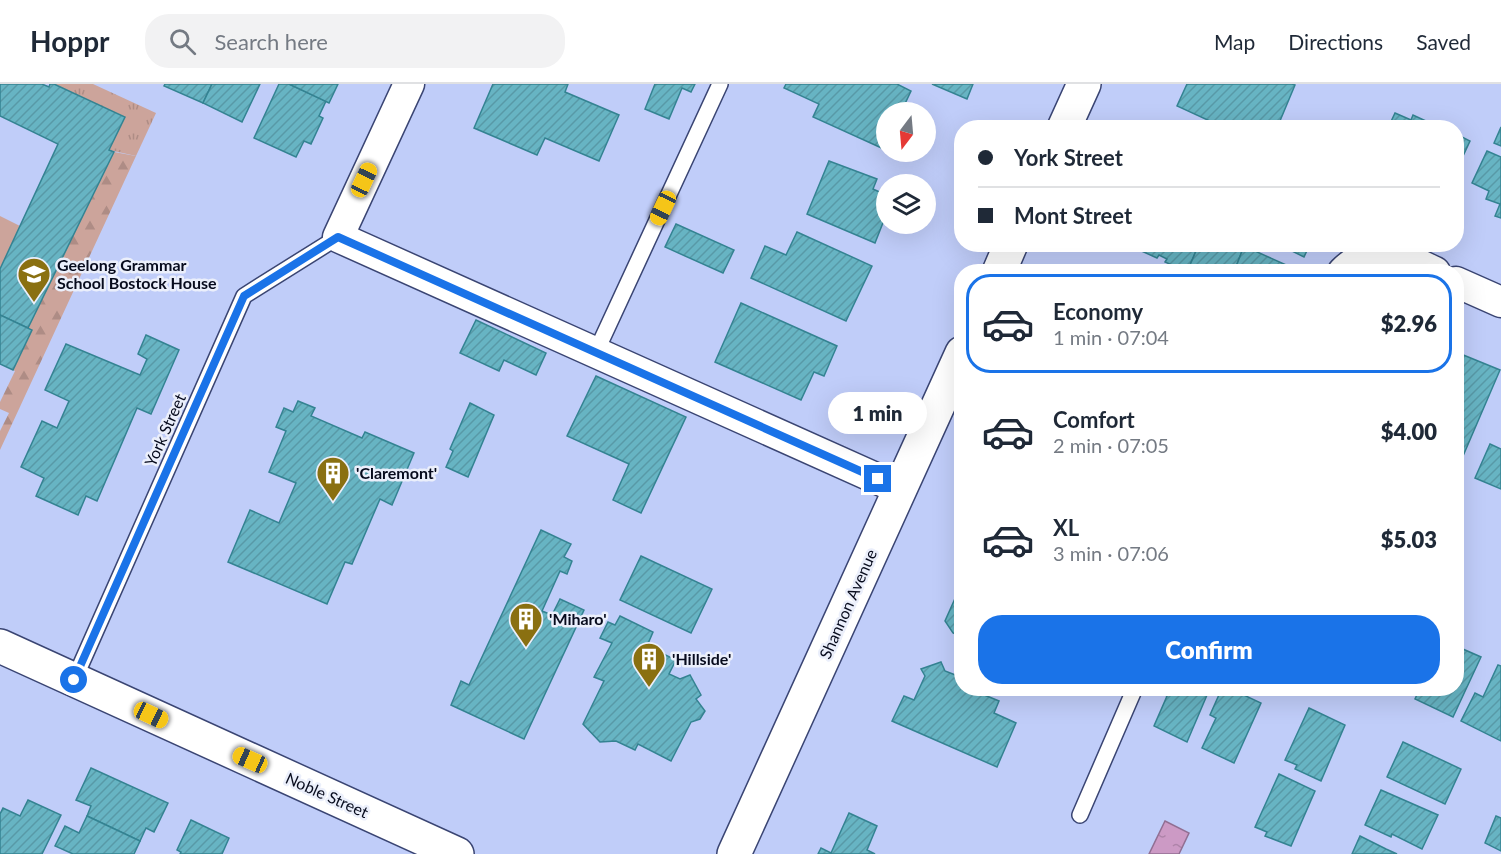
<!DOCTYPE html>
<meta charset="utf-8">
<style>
:root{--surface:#fff;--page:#f2f2f3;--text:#1f2937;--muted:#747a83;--line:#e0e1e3;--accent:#1a73e8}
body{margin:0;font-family:Lato,sans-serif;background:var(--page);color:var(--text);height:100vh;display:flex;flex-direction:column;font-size:22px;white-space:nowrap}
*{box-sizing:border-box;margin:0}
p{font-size:20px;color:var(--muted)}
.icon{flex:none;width:33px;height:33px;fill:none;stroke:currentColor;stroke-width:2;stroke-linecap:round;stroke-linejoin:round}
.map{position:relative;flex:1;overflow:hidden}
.panel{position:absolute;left:954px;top:180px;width:510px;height:432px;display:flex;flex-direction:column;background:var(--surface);border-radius:24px;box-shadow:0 6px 24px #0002}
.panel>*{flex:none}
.hud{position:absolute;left:954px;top:36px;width:510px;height:132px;border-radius:24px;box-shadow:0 6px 24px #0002;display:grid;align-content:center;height:132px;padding:0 24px;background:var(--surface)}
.needle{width:39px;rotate:196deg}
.fabs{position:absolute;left:876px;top:18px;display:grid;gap:12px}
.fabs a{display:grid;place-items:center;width:60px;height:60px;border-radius:50%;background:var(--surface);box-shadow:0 6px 24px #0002;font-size:30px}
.end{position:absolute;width:27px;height:27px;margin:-14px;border:8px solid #1a73e8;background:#fff;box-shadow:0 0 0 3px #fff}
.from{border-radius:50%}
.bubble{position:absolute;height:42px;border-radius:21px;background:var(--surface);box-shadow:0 6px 24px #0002;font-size:20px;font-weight:800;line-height:42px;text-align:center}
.car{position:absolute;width:18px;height:36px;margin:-18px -9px;border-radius:8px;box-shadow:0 0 4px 2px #0007;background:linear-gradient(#f5c518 24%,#345 0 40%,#f5c518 0 76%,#345 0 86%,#f5c518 0)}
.hud b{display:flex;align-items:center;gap:21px;height:57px;font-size:22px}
.hud b+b{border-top:2px solid var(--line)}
.hud i{width:15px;height:15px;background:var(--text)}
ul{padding:10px 0 0;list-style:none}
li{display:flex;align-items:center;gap:18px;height:99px;margin:0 12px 9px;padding:0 12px;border:3px solid transparent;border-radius:24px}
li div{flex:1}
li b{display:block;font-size:22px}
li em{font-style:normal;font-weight:800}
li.active{border-color:var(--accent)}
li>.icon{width:54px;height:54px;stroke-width:1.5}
.action{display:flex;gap:12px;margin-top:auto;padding:12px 24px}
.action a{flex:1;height:69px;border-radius:24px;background:var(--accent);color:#fff;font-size:24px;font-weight:800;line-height:69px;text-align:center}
header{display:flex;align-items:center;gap:36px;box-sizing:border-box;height:84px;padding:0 30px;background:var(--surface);border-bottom:2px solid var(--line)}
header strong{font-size:28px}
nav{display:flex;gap:33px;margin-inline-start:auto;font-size:21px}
.search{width:420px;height:54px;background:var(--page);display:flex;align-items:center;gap:15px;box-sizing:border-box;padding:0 21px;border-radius:24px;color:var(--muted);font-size:22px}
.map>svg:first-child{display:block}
</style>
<header>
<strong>Hoppr</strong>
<div class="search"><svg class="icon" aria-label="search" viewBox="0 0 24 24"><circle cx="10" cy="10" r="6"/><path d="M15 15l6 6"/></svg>Search here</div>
<nav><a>Map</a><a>Directions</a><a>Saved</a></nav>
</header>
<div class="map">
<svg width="1501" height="770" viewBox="0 0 1501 770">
<defs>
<pattern id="grass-tufts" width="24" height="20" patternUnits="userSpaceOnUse" patternTransform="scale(1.5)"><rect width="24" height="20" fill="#cca49b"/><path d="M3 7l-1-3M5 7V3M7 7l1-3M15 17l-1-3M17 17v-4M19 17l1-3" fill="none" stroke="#ae8c85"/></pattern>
<pattern id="forest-firs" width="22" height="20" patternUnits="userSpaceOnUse" patternTransform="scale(1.5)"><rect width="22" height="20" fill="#cca49b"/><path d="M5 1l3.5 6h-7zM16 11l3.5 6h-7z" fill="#ae8c85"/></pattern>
<pattern id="water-ripples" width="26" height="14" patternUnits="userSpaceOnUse" patternTransform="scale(1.5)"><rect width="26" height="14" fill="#cc9ac5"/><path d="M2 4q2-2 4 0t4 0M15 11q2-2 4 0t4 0" fill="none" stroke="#ae83a9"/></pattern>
<pattern id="building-hatch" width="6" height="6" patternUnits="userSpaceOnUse" patternTransform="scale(1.5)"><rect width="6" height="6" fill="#67b4c3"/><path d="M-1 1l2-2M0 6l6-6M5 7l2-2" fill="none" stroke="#5899a7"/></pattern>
</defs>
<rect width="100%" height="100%" fill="#c0cdf9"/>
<polygon fill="url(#grass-tufts)" points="54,0 93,0 156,29 136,72 109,66"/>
<polygon fill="url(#forest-firs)" points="114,68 136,72 0,366 0,347 9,329 0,325 0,318 15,287 13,286 32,246 28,244"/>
<polygon fill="#cca49b" points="0,132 20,142 0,185"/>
<polygon fill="url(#water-ripples)" stroke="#916f93" stroke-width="1.5" points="1165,737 1189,749 1179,770 1149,770"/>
<g fill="url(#building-hatch)" stroke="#348392" stroke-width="1.5">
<polygon points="0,0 42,0 49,3 50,0 54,0 125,33 109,66 114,68 28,244 0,231 0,185 58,60 0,32"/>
<polygon points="165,0 212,0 203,19 164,2"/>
<polygon points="212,0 260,0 242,38 203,19"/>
<polygon points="279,0 289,0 326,17 319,32 323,34 311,60 304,57 296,73 254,54"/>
<polygon points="289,0 338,0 329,19"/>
<polygon points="493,0 568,0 565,8 619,31 599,77 545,54 537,71 474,44"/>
<polygon points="655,0 695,0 691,8 682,4 669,35 645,25"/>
<polygon points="786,0 897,0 911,7 901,28 886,28 886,66 813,33 819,20 784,4"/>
<polygon points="932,0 973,0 967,15"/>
<polygon points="1187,0 1292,0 1295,1 1277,44 1225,44 1177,22"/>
<polygon points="1395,29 1411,36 1413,31 1441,44 1388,44"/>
<polygon points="1171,37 1184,44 1168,44"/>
<polygon points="1501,43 1501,62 1494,59"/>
<polygon points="1456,50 1470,57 1456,87"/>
<polygon points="1487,67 1501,73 1501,134 1495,132 1500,120 1486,115 1489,107 1472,99"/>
<polygon points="829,77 877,95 873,105 886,111 886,131 875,159 807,130"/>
<polygon points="676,140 734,166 723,189 665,163"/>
<polygon points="797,148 872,182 846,237 751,194 765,162 786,171"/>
<polygon points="1126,160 1199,160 1187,188 1165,178 1167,175 1159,171 1157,174"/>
<polygon points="1199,160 1242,160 1244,162 1234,188 1187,188"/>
<polygon points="1278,160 1310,160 1304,173"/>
<polygon points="1244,162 1286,181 1283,188 1234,188"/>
<polygon points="1089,181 1104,188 1087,188"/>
<polygon points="741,219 837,262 824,292 814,288 801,316 715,278"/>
<polygon points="0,231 32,246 13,286 0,280"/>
<polygon points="476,236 546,269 536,291 504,276 499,287 460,269"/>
<polygon points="146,251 179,266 151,330 137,324 97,417 86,412 78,431 36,412 44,394 21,383 42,337 57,344 69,317 45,306 66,260 140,291 147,275 138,270"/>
<polygon points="1456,268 1500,286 1460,379 1456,377"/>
<polygon points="596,292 686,333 641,429 613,416 629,380 567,352"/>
<polygon points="298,317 315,324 311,332 362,354 365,348 414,369 392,421 380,415 352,480 345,478 327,520 228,478 250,426 279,439 296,399 269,388 286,347 276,343 284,324 293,328"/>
<polygon points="470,319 494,331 468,393 446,383 453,367 450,365"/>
<polygon points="1490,360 1501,365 1501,405 1475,394"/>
<polygon points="541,446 571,460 564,473 572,477 567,490 560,487 542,527 552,531 560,515 584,526 524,655 451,621 461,597 469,601"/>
<polygon points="641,472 712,505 691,549 620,516"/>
<polygon points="962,508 962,553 953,549 945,537 957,510"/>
<polygon points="620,532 653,548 647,562 676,576 669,590 680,595 690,591 701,611 696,615 705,627 700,635 691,638 671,677 638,660 635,666 616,657 600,658 583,640 604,597 594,593 612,559 600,554 608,538 615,541"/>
<polygon points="1456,562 1481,573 1453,633 1415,615 1420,604 1456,604"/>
<polygon points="941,578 945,587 958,592 962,587 962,604 985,604 982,610 999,617 994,629 1016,639 997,683 892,637 904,612 914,616 925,592 921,585"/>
<polygon points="1498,581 1501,582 1501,657 1461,637 1475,609 1483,613"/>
<polygon points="1161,604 1210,604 1187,658 1154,642 1167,612 1159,608"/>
<polygon points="1222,604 1229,604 1261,619 1234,679 1202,664 1216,634 1210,631"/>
<polygon points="1390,604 1408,604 1406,611"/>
<polygon points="1309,624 1345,641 1321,697 1295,685 1297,681 1285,676"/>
<polygon points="1403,658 1461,685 1445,720 1387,693"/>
<polygon points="91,684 168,719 154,748 146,744 140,757 87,732 91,722 76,716"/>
<polygon points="1279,690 1315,707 1291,762 1265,752 1267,748 1255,743"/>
<polygon points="1381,706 1438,731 1422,765 1392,750 1391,753 1365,741"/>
<polygon points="28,716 61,731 42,770 0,770 0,730 3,724 20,732"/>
<polygon points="849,729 877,742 867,766 875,770 818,770 821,764 831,769"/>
<polygon points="87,732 140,757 134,770 73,770 55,762 65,742 79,749"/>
<polygon points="1496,732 1501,734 1501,767 1485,759"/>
<polygon points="191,736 229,754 222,770 180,770 181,768 177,766"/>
<polygon points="1360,752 1386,765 1397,770 1352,770"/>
</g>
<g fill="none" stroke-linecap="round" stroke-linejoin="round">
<defs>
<g id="service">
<polyline points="596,268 720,0"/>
<polyline points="74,596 244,212 338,153"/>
<polyline points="1080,731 1135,604"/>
</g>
<g id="minor">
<polyline points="409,0 338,153 900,405"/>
<path d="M1343,188c31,-31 58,-16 92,0"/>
<polyline points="1456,198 1501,218"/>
</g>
<polyline id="tertiary" points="0,562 457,770"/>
<g id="secondary">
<polyline points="1064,44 1084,0"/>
<polyline points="999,188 1011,160"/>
<polyline points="734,770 962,269"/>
</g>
</defs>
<use href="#service" stroke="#3a4573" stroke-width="18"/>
<use href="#minor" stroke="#3a4573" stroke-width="33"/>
<use href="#tertiary" stroke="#3a4573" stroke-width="36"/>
<use href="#secondary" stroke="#3a4573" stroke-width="36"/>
<use href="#service" stroke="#fff" stroke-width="15"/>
<use href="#minor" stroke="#fff" stroke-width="30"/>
<use href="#tertiary" stroke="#fff" stroke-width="33"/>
<use href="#secondary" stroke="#fff" stroke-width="33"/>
</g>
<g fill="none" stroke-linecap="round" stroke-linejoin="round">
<polyline stroke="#1a73e8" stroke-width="8" points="74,596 244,212 338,153 878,395"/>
</g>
<defs>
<symbol id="school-pin" viewBox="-11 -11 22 30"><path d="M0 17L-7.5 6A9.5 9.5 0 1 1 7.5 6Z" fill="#8a7011" stroke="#ebeffb"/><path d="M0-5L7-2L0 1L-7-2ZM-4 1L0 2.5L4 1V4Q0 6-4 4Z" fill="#fff"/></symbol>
<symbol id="building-pin" viewBox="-11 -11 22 30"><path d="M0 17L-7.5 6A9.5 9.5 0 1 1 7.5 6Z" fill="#8a7011" stroke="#ebeffb"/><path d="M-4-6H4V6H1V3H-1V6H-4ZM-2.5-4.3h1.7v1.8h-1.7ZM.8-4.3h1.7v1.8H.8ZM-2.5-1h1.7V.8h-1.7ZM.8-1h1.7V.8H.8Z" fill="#fff"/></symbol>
</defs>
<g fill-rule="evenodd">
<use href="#school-pin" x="15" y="171" width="38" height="52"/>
<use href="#building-pin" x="314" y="370" width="38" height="52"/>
<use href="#building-pin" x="507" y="516" width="38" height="52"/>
<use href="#building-pin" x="630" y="556" width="38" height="52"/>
</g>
<g text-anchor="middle" stroke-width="5" stroke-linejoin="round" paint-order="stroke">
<g font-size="16" font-weight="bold" fill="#070b1d" stroke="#ebeffb" text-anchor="start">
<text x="57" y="187">Geelong Grammar<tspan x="57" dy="18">School Bostock House</tspan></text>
<text x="356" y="395">'Claremont'</text>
<text x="549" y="541">'Miharo'</text>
<text x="672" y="581">'Hillside'</text>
</g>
<g font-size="16" fill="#070b1d" stroke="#ebeffb">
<text transform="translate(165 346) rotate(-66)" y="6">York Street</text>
<text transform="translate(848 520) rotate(-66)" y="6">Shannon Avenue</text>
<text transform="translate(327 711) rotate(24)" y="6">Noble Street</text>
</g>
</g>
</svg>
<div class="fabs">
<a><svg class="needle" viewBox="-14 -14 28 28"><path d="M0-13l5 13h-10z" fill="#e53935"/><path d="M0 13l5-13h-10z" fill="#747a83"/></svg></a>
<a><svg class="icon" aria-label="layers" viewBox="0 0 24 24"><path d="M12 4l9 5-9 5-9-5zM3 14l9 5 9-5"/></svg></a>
</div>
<i class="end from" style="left:74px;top:596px"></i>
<i class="end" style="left:878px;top:395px"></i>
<div class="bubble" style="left:828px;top:308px;width:99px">1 min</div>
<i class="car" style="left:364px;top:96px;rotate:25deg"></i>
<i class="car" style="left:663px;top:124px;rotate:205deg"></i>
<i class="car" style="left:151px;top:631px;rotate:115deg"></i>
<i class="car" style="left:250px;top:676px;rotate:294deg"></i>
<div class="hud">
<b><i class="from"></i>York Street</b>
<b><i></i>Mont Street</b>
</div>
<section class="panel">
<ul>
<li class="active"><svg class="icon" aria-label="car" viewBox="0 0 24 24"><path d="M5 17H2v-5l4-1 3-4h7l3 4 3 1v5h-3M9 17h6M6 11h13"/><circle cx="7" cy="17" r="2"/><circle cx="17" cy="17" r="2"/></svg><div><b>Economy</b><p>1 min · 07:04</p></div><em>$2.96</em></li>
<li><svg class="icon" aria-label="car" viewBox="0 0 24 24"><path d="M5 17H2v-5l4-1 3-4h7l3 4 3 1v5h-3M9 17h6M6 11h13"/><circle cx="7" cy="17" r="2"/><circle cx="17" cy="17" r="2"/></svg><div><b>Comfort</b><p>2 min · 07:05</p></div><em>$4.00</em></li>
<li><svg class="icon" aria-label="car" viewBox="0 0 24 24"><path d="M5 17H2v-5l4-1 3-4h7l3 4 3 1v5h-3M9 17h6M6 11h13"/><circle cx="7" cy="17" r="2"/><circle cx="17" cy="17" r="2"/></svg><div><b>XL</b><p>3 min · 07:06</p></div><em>$5.03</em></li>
</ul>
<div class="action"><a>Confirm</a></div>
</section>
</div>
